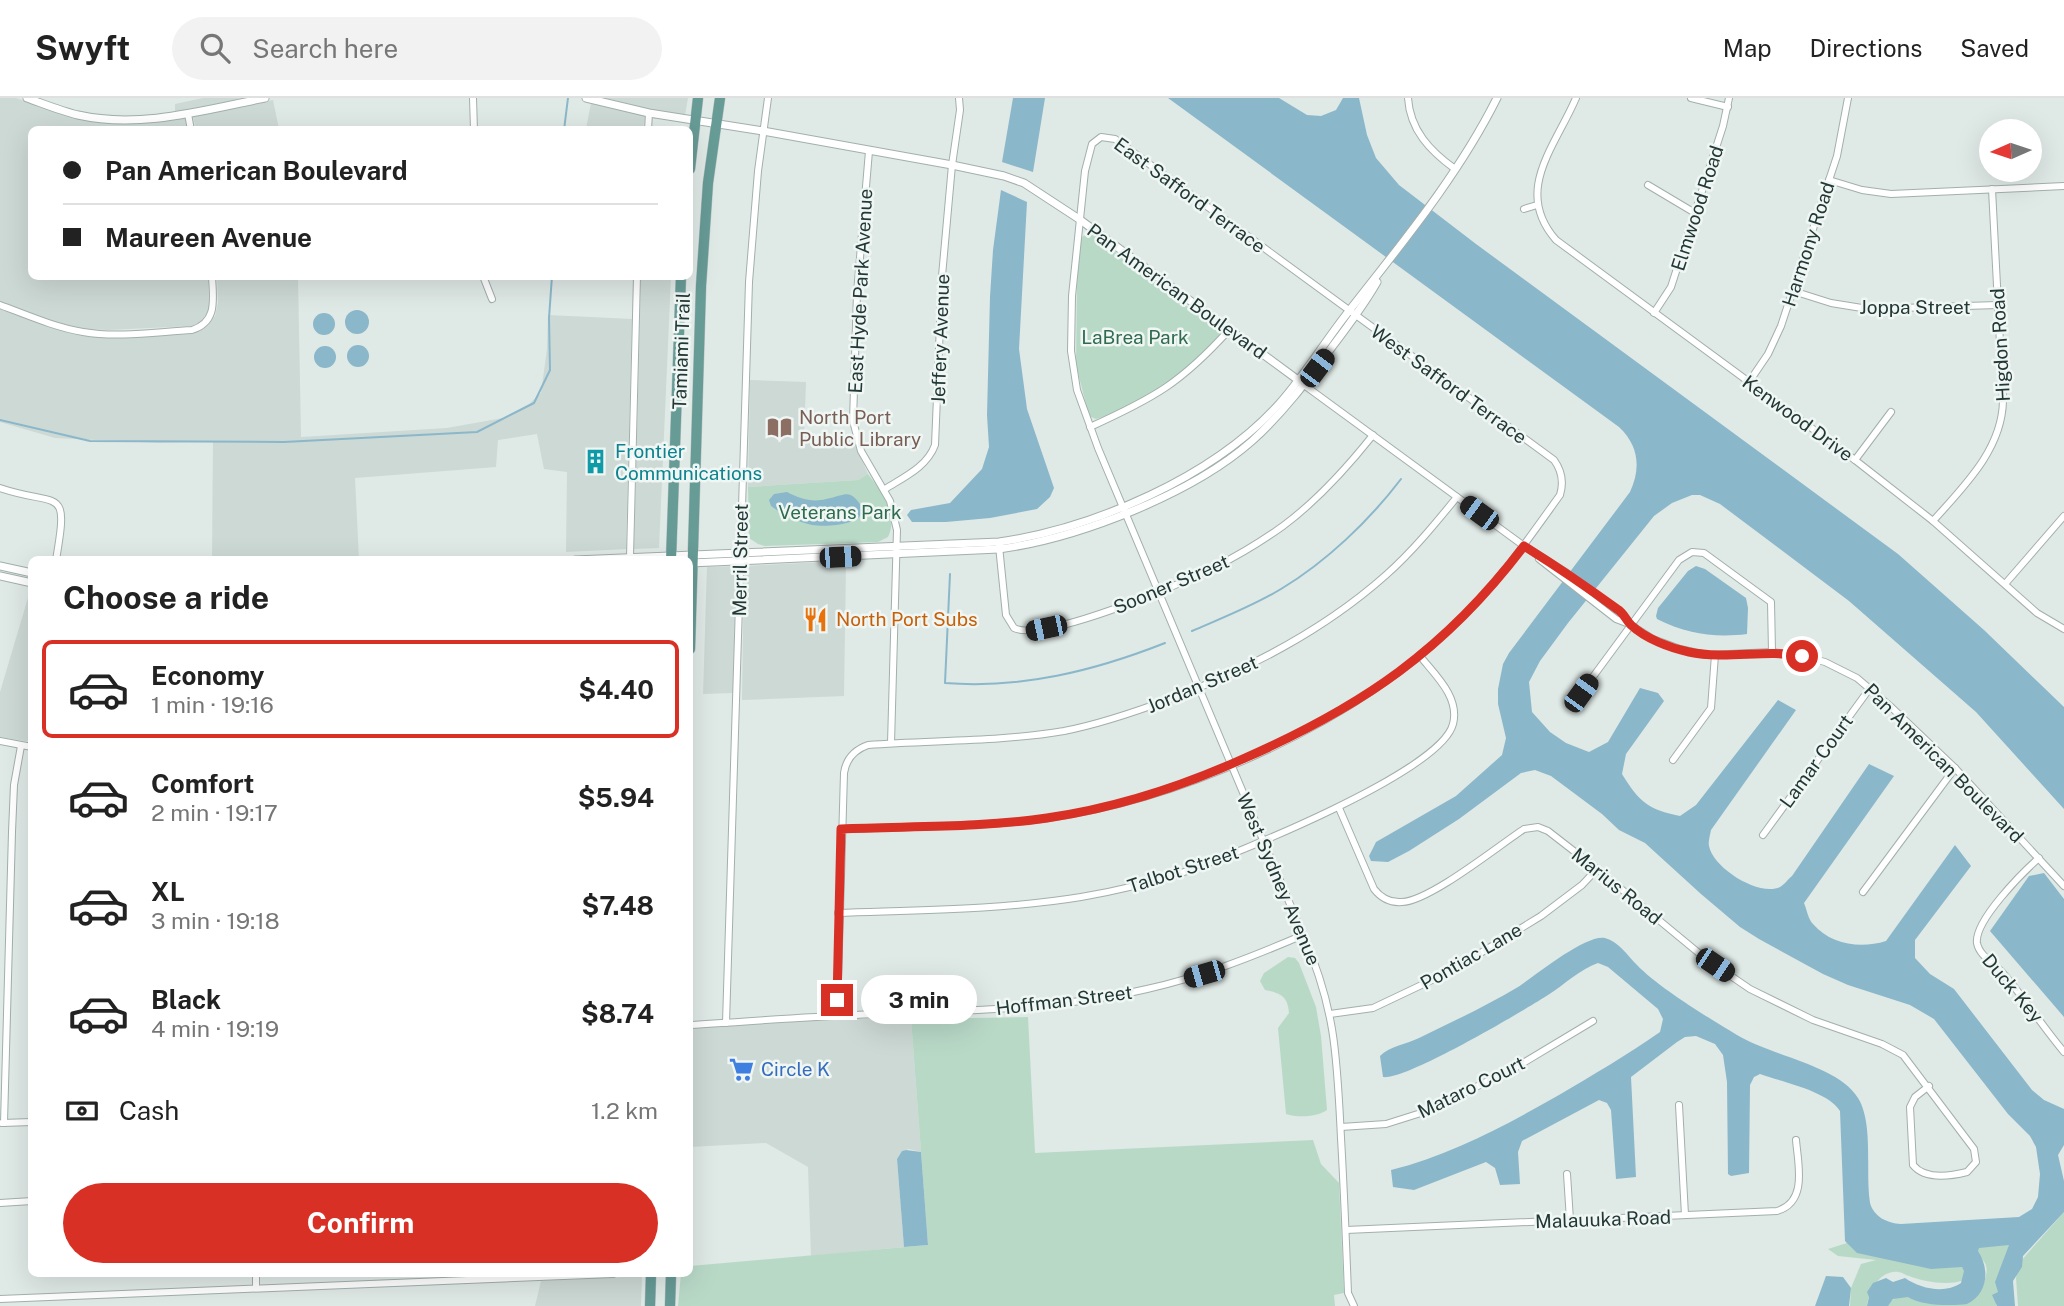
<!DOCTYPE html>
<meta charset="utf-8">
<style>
:root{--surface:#fff;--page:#f2f2f2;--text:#222;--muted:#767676;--line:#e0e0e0;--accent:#d93025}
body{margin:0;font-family:"Public Sans",sans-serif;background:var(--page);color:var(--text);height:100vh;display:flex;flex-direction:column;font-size:26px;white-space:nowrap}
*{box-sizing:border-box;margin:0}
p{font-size:23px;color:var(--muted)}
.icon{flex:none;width:38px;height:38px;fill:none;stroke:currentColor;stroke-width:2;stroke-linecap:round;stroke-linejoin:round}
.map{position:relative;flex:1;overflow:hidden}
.panel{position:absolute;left:28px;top:458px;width:665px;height:721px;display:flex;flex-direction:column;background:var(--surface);border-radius:10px;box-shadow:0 7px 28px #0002}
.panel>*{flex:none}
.hud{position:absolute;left:28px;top:28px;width:665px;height:154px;border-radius:10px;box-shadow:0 7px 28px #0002;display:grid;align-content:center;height:154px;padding:0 35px;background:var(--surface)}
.needle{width:46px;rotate:267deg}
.controls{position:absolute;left:1979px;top:21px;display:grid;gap:14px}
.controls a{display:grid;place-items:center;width:63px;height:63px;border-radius:50%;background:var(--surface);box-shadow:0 7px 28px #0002;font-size:35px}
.end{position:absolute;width:32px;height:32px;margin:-16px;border:9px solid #d93025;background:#fff;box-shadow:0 0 0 4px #fff}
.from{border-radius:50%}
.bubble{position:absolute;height:49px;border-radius:24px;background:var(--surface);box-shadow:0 7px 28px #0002;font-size:23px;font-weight:700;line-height:49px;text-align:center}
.car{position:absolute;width:21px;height:42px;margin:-21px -10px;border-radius:9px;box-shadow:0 0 5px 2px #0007;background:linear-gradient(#222 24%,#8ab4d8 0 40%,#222 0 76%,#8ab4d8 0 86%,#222 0)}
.hud b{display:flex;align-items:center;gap:24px;height:66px;font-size:26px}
.hud b+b{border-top:2px solid var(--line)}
.hud i{width:18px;height:18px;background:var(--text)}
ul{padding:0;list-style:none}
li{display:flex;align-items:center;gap:21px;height:98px;margin:0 14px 10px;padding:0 21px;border:4px solid transparent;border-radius:10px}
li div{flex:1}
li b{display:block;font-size:26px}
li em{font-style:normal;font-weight:700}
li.active{border-color:var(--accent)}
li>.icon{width:63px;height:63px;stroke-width:1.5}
h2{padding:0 35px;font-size:32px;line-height:84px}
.pay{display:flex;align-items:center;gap:18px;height:77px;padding:0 35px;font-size:26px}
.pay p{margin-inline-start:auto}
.primary-button{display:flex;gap:14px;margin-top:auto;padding:14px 35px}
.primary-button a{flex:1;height:80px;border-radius:42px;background:var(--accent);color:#fff;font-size:28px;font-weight:700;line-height:80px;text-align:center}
header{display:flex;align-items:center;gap:42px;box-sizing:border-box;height:98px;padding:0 35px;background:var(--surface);border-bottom:2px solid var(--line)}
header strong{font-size:33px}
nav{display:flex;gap:38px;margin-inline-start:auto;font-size:24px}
.search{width:490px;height:63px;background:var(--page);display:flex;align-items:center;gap:18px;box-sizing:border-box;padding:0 24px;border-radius:38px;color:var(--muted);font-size:26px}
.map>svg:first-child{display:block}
</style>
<header>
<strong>Swyft</strong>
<div class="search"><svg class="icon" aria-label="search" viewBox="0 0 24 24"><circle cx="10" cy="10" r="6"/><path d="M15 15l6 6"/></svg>Search here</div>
<nav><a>Map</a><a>Directions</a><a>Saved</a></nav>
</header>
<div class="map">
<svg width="2064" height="1208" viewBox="0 0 2064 1208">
<rect width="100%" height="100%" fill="#dfe9e6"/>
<g fill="#cdd9d5">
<polygon points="0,0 16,0 77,20 97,23 146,25 185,20 187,31 32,32 32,178 208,179 209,212 201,224 191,228 108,232 85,231 55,224 0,203"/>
<polygon points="203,0 247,0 175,14 175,6"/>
<polygon points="601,0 688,0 685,17 650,12"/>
<polygon points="273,2 279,31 196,31 193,19"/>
<polygon points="591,5 645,18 643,31 586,31"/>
<polygon points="217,179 298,179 301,339 447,330 503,320 529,306 541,295 547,251 548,217 632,221 626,451 566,454 567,374 544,371 537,336 498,342 496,369 355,380 359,462 212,462 213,343 160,345 55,340 0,324 0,211 52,230 84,238 108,239 192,236 207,229 215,218 218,205"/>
<polygon points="641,179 671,179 659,450 634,451"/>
<polygon points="750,282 806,284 804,339 851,338 868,376 858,382 748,389"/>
<polygon points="846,463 844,598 742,602 744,468"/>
<polygon points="736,468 733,595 703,596 707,469"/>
<polygon points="30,493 32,494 31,644 0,639 0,594"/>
<polygon points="837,921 911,921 921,1054 909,1051 902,1053 897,1061 904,1149 811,1158 808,1069 766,1045 690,1049 693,930"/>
<polygon points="642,1178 641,1208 535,1208 541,1183"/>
</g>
<g fill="#b9d9c7">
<path d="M1090,135l131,99c-22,38 -83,77 -125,87l-7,-3 -13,-51 1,-80 3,-43 3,-6z"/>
<path d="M868,376c13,17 31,41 20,63l-10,5 -113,4 -7,-2 -9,-6 -1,-51 110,-7z"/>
<path d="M1288,859l7,1 4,5 17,44 5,29 6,74c-10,7 -29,8 -41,4l-8,-86 11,-15c-1,-16 -8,-20 -24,-23l-5,-9 4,-8z"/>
<polygon points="1028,919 1035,1055 1313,1042 1321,1066 1339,1085 1344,1195 1334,1197 1335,1208 678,1208 681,1176 690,1176 690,1168 928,1147 911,921"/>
<polygon points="2064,1114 2064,1208 2018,1208 2016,1180 2020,1164"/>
<path d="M2011,1142l-12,44 -3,22h-112l19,-13 10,4 70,-11c8,-24 2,-20 -8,-38z"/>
<path d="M1850,1144l102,19 15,9 -2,10c-17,6 -40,2 -56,-4 -4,-1 -7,-4 -11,-4 -18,-2 -29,19 -31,34h-17l1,-18 10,-24 15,-4 -38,-4 -10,-7z"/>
</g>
<g fill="#8bb7ca">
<polygon points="1013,0 1045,0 1033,74 1002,64"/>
<path d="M1168,0h111l28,17 14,1 15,-6 7,-12h16l8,37 9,23 23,27 77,59 422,310 86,76 80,77v102l-88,-97 -127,-111 -129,-97 -20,-9h-8l-20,8 -18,13 -86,107 -28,38 -11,21 3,30 18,20 16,11 23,9 19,-10 32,-54 18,5 6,8 -38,53 -4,20c17,28 27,36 58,42l16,-11 82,-105 18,10 -85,120c-1,5 -3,12 -2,16 4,22 50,51 71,41 4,-2 8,-8 12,-11l77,-112 25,12 -90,127c3,7 4,16 9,21 18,21 48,25 73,17l69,-96 16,21 -56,74v18l15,16 24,15 78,101 12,10 20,9v36l-6,10 6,26v31l-41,44 -1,11 -9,14 2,25h-18l-5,-11 6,-3 -3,-10 14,-37 -30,3 -1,3c12,18 10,43 -11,53 -15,2 -46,2 -59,-7l-15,2 -5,7h-21l2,-9 -2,-5 6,-9 13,-5 7,4 12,-4c16,11 40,16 56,5l3,-12 -2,-4 -31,2 -74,-16 -12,-12 -5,-130c-12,-20 -58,-29 -80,-37l-6,3 -4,8 -1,88 -18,3 -3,-2 -1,-92 -4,-27 -8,-11 -19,-8 -11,1 -8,5 -46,35 5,100 -20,2 -5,-69 -4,-7 -8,-3 -77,41 -4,11 2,32 -20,1 -5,-17 -9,-6 -72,28 -21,-3 -2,-17c60,-15 115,-45 168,-75 34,-20 68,-40 101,-63l3,-13 -5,-10 -50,-42 -10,-4c-18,6 -34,22 -50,32 -25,16 -143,86 -165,82l-3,-21c10,-10 27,-12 39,-18 33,-16 67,-32 99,-51 18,-12 68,-53 87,-49 13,3 23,18 32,27 22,23 72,53 100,70 34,21 101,30 121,63 16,26 7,74 12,105 4,14 17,20 31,21l118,-7 13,-8 6,-12 2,-23 -4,-27 -6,-11 -22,-22 -74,-95 -24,-14 -62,-20 -25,-11 -64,-35 -19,-12 -39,-33 -56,-51 -26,-13 -17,-16 -51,-38 -16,-6 -14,3 -62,46 -50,32 -21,11 -17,-1 -2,-5 7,-14 80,-46 46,-41 4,-17 -8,-34v-15l5,-25 6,-11 121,-161c11,-24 9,-46 -11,-65z"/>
<polygon points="1001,92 1027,104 1019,251 1027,311 1054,390 1050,399 1037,411 990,420 946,424 912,424 907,417 911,412 950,405 982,371 989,349 987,317 990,199 993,152"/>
<circle cx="357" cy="224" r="12"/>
<circle cx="324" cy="226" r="11"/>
<circle cx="358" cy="258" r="11"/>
<circle cx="325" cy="259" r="11"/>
<path d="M787,394c12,6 25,11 39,7 22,-4 23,-12 38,11 -5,16 -38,17 -52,15 -14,-3 -29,-10 -41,-19l-2,-6 5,-6z"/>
<path d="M1696,468l9,3 41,29 2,10 -1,26c-32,4 -60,0 -90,-15l-1,-3 2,-8 30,-37z"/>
<polygon points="2044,775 2064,801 2064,919 1990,833 2029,778"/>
<polygon points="906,1052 921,1054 928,1147 904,1149 897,1061 902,1053"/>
<polygon points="1826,1178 1843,1179 1851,1190 1849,1208 1815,1208"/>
</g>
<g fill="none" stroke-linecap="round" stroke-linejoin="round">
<g stroke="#8bb7ca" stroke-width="2">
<polyline points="564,32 568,0"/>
<polyline points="0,322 90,343 284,344 477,334 534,305 550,272 549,220 552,178"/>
<path d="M950,476l-5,109c76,6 149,-12 220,-40"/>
<path d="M1192,533c30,-13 61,-25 89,-42 45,-27 88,-68 120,-110"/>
</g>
<defs>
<g id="minor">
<polyline points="473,0 474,32"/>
<path d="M1408,0c2,32 22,53 47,71"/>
<path d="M1576,0c-21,49 -63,93 -20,142l299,220 78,61 104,92 27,16"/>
<polyline points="1691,0 1728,9"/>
<polyline points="188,16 191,32"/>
<polyline points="648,32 649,15"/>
<polyline points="869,53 857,195 853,323 861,353 890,403 897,432 891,645"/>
<polyline points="1829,82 1862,92 1891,96 2064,88"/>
<polyline points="1648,87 1695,115"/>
<polyline points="1524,111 1537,107"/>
<polyline points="483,178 492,201"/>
<polyline points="1793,193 1831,205 1868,211 1998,207"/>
<path d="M0,207c27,10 54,22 83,27 35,6 73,0 109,-2 26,-8 21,-31 20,-54"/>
<polyline points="1654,215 1671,189 1723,28 1729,0"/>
<polyline points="1300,284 1524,448 1567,475 1622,515 1631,527 1653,541 1680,551 1707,557 1772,554 1802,558 1825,564 1857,580 1890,608 1955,670 2064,788"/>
<polyline points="1749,284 1768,256 1781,228 1837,58 1848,0"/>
<path d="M1090,329c64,-29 91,-44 139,-97"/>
<polyline points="1855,362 1891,314"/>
<path d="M0,390c60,20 69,-4 56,72"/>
<path d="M885,391c19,-12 42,-22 50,-44l7,-169 10,-111 8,-55 -1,-12"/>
<path d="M1933,423c30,-34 69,-71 70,-120l-11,-212"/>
<path d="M999,448l7,69 8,13c30,15 169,-45 201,-61 24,-12 47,-26 68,-41 35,-26 63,-57 90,-91"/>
<polyline points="630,459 637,178"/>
<polyline points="1539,461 1616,521 1629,526"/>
<polyline points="2005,486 2064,418"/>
<polyline points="1581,595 1679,462 1692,454 1704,455 1771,504 1772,554"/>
<polyline points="0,643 32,649"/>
<polyline points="1673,662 1711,610 1715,557"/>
<path d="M1339,710l35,81c7,9 16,14 28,13 28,-1 96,-56 122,-73l14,-2 10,4 49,38 109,90 44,30 63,31 69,24 21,11 71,94 2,13 -9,10c-16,4 -42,8 -54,-7l-3,-58 5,-10 14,-11"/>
<path d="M841,731c67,-3 135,-1 201,-10 145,-20 315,-97 419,-200 38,-37 68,-81 99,-124 4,-13 2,-24 -6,-35l-439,-321 -14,-2 -9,7 -7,27 -13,125 -1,55 6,39 21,58 205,487c33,74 34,124 38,203 3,51 5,103 7,155l6,13"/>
<polyline points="1763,737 1870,590"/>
<path d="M2039,760c-16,14 -65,63 -62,85 2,12 16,20 24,28 23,26 41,55 63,81"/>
<polyline points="1863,794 1955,670"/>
<path d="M838,815c81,-3 163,-3 243,-16 35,-6 69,-14 103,-25 49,-17 257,-100 269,-148 7,-27 -18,-49 -33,-68"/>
<polyline points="1330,916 1373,910 1451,873 1541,818 1582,787 1597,771"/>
<path d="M837,917l7,-242c2,-14 10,-23 24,-28 65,-5 131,-3 196,-14 36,-7 71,-19 106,-32 79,-30 153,-68 216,-124 26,-23 49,-51 71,-78"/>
<polyline points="726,925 749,184 758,73 768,0"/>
<path d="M690,927c55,-3 110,-8 165,-10 97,-4 196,-4 292,-26 54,-12 105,-32 156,-54"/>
<polyline points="1679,1007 1685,1117"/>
<polyline points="2,1025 32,1024"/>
<polyline points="4,1025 12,734 14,687 21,648"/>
<polyline points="1341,1029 1386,1026 1424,1014 1513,971 1593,923"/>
<polyline points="1567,1076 1570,1122"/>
<polyline points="0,1105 32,1103"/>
<path d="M1346,1132l431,-19c31,-9 21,-47 19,-71"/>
<polyline points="256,1190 256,1176"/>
<polyline points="0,1201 613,1176"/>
</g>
<g id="tertiary">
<path d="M27,0c17,6 34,13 51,17 62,14 126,-5 187,-17"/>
<polyline points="586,0 649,15 763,33 952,67 1004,78 1024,85 1079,121 1298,282"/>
<path d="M575,462l424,-18c96,-14 214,-65 280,-138 26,-29 46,-63 70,-93 53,-68 109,-135 148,-213"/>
<path d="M690,465l309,-14c80,-11 193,-55 253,-108 31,-28 55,-60 80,-94 16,-21 32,-42 45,-65"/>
<polyline points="0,468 32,475"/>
<polyline points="0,478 32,485"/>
</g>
<g id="primary">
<polyline points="690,71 698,0"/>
<polyline points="671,462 681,178"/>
<polyline points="690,551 701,188 708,85 720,0"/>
<polyline points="650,1208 651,1176"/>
<polyline points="670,1208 671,1176"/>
</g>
</defs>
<use href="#minor" stroke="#a2b0ad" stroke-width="8"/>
<use href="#tertiary" stroke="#a2b0ad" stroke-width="9"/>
<use href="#primary" stroke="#bcc3c2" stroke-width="11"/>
<use href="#minor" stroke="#fff" stroke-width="6"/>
<use href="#tertiary" stroke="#fff" stroke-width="7"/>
<use href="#primary" stroke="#679b96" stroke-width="10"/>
</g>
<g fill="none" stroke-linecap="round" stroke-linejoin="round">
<path stroke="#d93025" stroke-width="9" d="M837,902l4,-171c68,-3 139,-1 206,-11 69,-10 134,-31 198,-60 118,-52 200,-108 279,-212 32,20 63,41 93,63 7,4 9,11 14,16 15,14 39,23 58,27 38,8 75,-3 113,4"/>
</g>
<defs>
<symbol id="library-bare" viewBox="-9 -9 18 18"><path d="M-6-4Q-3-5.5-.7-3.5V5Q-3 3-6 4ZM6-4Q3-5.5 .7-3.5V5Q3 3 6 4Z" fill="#8d6e63" stroke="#eff6f4" stroke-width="2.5" paint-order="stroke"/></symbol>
<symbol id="building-bare" viewBox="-9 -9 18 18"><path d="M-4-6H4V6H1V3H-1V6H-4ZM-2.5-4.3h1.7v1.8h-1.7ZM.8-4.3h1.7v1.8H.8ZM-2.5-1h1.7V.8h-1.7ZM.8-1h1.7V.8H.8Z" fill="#0f9aa8" stroke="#eff6f4" stroke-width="2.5" paint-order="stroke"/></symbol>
<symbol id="restaurant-bare" viewBox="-9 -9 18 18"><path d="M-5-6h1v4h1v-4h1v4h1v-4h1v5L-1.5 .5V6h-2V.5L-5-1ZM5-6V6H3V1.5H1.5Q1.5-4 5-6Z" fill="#e8710a" stroke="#eff6f4" stroke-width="2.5" paint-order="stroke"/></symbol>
<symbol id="supermarket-bare" viewBox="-9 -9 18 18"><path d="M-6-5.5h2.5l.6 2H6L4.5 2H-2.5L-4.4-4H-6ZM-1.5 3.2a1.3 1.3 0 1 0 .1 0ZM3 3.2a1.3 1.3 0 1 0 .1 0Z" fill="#3f7fe0" stroke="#eff6f4" stroke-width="2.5" paint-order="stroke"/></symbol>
</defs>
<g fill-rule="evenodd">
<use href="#library-bare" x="762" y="312" width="35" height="35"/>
<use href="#building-bare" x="578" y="346" width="35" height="35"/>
<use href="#restaurant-bare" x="798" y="504" width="35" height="35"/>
<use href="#supermarket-bare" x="724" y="954" width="35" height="35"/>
</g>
<g text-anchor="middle" stroke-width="5" stroke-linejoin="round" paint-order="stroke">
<g font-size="19" fill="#213835" stroke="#eff6f4">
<text transform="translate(1190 97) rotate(36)" y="7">East Safford Terrace</text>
<text transform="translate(1697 110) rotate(-72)" y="7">Elmwood Road</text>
<text transform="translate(1808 146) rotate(-72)" y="7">Harmony Road</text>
<text transform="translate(860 193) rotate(-87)" y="7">East Hyde Park Avenue</text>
<text transform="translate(1177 193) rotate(36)" y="7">Pan American Boulevard</text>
<text x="1915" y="216">Joppa Street</text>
<text transform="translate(940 241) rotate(-88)" y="7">Jeffery Avenue</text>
<text transform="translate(2000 247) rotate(-93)" y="7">Higdon Road</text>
<text transform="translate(681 253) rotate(-88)" y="7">Tamiami Trail</text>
<text transform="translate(1449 286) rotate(36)" y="7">West Safford Terrace</text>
<text transform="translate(1798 320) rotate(36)" y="7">Kenwood Drive</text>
<text transform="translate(740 462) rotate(-89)" y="7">Merril Street</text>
<text transform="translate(1171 486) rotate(-23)" y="7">Sooner Street</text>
<text transform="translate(1202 586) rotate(-23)" y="7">Jordan Street</text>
<text transform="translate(1816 663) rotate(-54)" y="7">Lamar Court</text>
<text transform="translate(1944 665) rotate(45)" y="7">Pan American Boulevard</text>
<text transform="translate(1183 771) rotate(-18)" y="7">Talbot Street</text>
<text transform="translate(1279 781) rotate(67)" y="7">West Sydney Avenue</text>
<text transform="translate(1617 788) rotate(39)" y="7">Marius Road</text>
<text transform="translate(1471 858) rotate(-30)" y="7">Pontiac Lane</text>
<text transform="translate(2013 890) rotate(50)" y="7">Duck Key</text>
<text transform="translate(1064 902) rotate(-7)" y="7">Hoffman Street</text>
<text transform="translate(1471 989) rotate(-26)" y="7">Mataro Court</text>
<text transform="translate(1603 1121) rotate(-2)" y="7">Malauuka Road</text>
</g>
<g font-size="19" fill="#2f6b4f" stroke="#eff6f4">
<text x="1135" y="246">LaBrea Park</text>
<text x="840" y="421">Veterans Park</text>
</g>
<g font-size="19" fill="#785e54" stroke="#eff6f4" text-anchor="start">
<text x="799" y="326">North Port<tspan x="799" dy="22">Public Library</tspan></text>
</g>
<g font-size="19" fill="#0d838f" stroke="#eff6f4" text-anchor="start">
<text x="615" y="360">Frontier<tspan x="615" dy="22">Communications</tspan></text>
</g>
<g font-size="19" fill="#c56008" stroke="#eff6f4" text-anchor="start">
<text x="836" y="528">North Port Subs</text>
</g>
<g font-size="19" fill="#366cbe" stroke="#eff6f4" text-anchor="start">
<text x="761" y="978">Circle K</text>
</g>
</g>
</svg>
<div class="controls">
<a><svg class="needle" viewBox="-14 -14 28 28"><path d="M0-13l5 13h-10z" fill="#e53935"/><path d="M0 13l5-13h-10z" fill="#767676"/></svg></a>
</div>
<i class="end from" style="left:1802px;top:558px"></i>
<i class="end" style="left:837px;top:902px"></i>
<div class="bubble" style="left:861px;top:877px;width:116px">3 min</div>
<i class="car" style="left:1317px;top:270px;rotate:37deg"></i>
<i class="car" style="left:1479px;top:415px;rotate:306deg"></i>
<i class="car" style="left:840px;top:459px;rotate:87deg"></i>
<i class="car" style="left:1046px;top:530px;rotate:258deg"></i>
<i class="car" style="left:1581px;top:595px;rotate:36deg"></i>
<i class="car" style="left:1715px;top:867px;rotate:124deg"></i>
<i class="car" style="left:1204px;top:876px;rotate:254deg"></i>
<div class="hud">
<b><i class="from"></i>Pan American Boulevard</b>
<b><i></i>Maureen Avenue</b>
</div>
<section class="panel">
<h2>Choose a ride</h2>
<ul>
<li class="active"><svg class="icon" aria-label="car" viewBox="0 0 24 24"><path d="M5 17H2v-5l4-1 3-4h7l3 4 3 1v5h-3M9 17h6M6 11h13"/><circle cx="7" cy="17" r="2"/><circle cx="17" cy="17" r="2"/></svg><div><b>Economy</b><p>1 min · 19:16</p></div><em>$4.40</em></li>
<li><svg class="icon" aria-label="car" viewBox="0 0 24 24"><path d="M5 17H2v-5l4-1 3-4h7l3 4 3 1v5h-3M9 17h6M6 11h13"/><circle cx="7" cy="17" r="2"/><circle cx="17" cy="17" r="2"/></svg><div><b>Comfort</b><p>2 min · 19:17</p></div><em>$5.94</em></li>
<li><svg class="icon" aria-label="car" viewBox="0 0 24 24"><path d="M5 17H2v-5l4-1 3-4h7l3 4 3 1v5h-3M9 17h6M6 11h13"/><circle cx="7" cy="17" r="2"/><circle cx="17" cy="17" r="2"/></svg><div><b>XL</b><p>3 min · 19:18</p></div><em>$7.48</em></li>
<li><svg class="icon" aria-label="car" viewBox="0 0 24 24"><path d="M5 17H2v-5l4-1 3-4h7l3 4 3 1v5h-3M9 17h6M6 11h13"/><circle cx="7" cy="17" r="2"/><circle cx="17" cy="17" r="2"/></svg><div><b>Black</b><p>4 min · 19:19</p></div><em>$8.74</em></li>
</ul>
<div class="pay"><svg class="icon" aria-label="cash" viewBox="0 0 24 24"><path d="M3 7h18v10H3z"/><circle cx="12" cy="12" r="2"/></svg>Cash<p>1.2 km</p></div>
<div class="primary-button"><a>Confirm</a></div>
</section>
</div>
